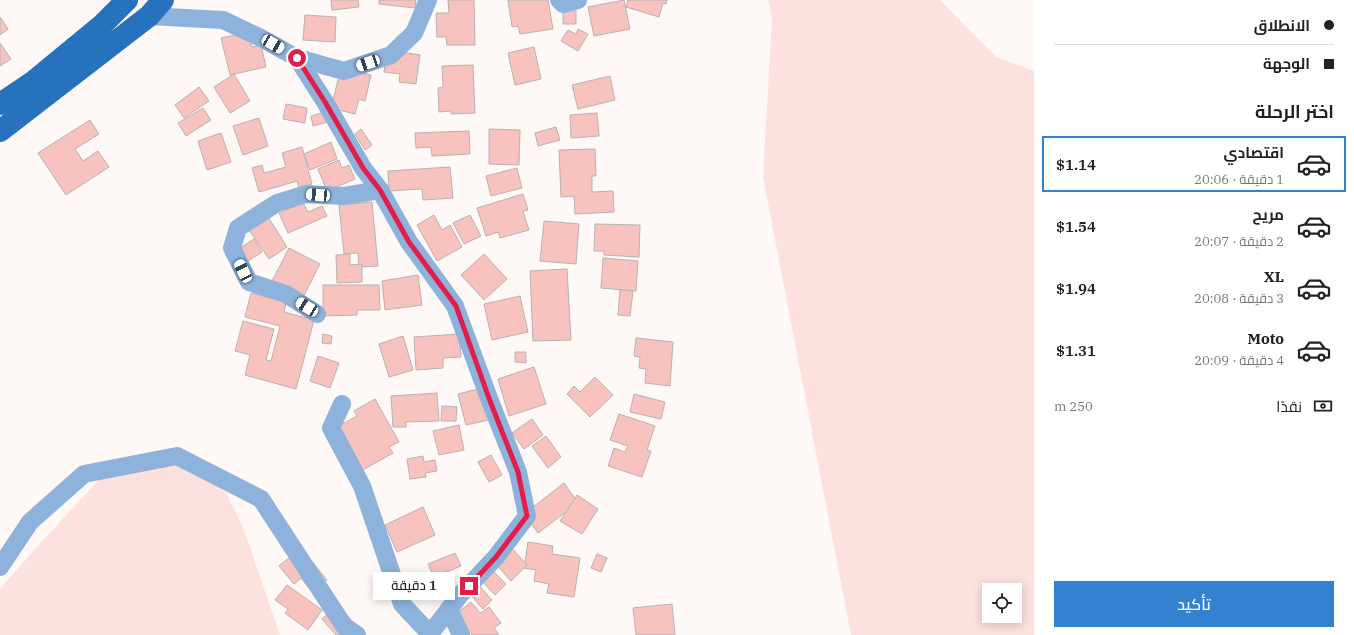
<!DOCTYPE html>
<html lang="ar">
<meta charset="utf-8">
<style>
:root{--surface:#fff;--page:#f2f2f2;--text:#222;--muted:#767676;--line:#e0e0e0;--accent:#3382d1}
body{margin:0;font-family:"IBM Plex Serif",Cairo,serif;background:var(--page);color:var(--text);direction:rtl;height:100vh;display:flex;flex-direction:column;font-size:15px;white-space:nowrap}
*{box-sizing:border-box;margin:0}
p{font-size:13px;color:var(--muted)}
.icon{flex:none;width:22px;height:22px;fill:none;stroke:currentColor;stroke-width:2;stroke-linecap:round;stroke-linejoin:round}
.map{position:relative;flex:1;overflow:hidden;direction:ltr}
.panel{display:flex;flex-direction:column;background:var(--surface);width:320px}
.panel>*{flex:none}
.top-card{display:grid;align-content:center;height:88px;padding:0 20px;background:var(--surface)}
.fabs{position:absolute;left:982px;top:583px;display:grid;gap:8px}
.fabs a{display:grid;place-items:center;width:40px;height:40px;border-radius:0px;background:var(--surface);box-shadow:0 2px 10px #0003;font-size:20px}
.end{position:absolute;width:18px;height:18px;margin:-9px;border:5px solid #e11d48;background:#fff;box-shadow:0 0 0 2px #fff}
.from{border-radius:50%}
.bubble{position:absolute;height:28px;border-radius:0px;background:var(--surface);box-shadow:0 2px 10px #0003;font-size:13px;font-weight:600;line-height:28px;text-align:center;direction:rtl}
.car{position:absolute;width:12px;height:24px;margin:-12px -6px;border-radius:5px;box-shadow:0 0 3px 1px #0007;background:linear-gradient(#fff 24%,#345 0 40%,#fff 0 76%,#345 0 86%,#fff 0)}
.top-card b{display:flex;align-items:center;gap:14px;height:38px;font-size:15px}
.top-card b+b{border-top:1px solid var(--line)}
.top-card i{width:10px;height:10px;background:var(--text)}
ul{padding:0;list-style:none}
li{display:flex;align-items:center;gap:12px;height:56px;margin:0 8px 6px;padding:0 12px;border:2px solid transparent;border-radius:0px}
li div{flex:1}
li b{display:block;font-size:15px}
li em{font-style:normal;font-weight:600}
li.on{border-color:var(--accent)}
li>.icon{width:36px;height:36px;stroke-width:1.5}
h2{padding:0 20px;font-size:18px;line-height:48px}
.pay{display:flex;align-items:center;gap:10px;height:44px;padding:0 20px;font-size:15px}
.pay p{margin-inline-start:auto}
.primary-button{display:flex;gap:8px;margin-top:auto;padding:8px 20px}
.primary-button a{flex:1;height:46px;border-radius:0px;background:var(--accent);color:#fff;font-size:16px;font-weight:600;line-height:46px;text-align:center}
main{display:flex;flex:1;min-height:0}
.map>svg:first-child{display:block}
</style>
<main>
<section class="panel">
<div class="top-card">
<b><i class="from"></i>الانطلاق</b>
<b><i></i>الوجهة</b>
</div>
<h2>اختر الرحلة</h2>
<ul>
<li class="on"><svg class="icon" aria-label="car" viewBox="0 0 24 24"><path d="M5 17H2v-5l4-1 3-4h7l3 4 3 1v5h-3M9 17h6M6 11h13"/><circle cx="7" cy="17" r="2"/><circle cx="17" cy="17" r="2"/></svg><div><b>اقتصادي</b><p>1 دقيقة · 20:06</p></div><em>$1.14</em></li>
<li><svg class="icon" aria-label="car" viewBox="0 0 24 24"><path d="M5 17H2v-5l4-1 3-4h7l3 4 3 1v5h-3M9 17h6M6 11h13"/><circle cx="7" cy="17" r="2"/><circle cx="17" cy="17" r="2"/></svg><div><b>مريح</b><p>2 دقيقة · 20:07</p></div><em>$1.54</em></li>
<li><svg class="icon" aria-label="car" viewBox="0 0 24 24"><path d="M5 17H2v-5l4-1 3-4h7l3 4 3 1v5h-3M9 17h6M6 11h13"/><circle cx="7" cy="17" r="2"/><circle cx="17" cy="17" r="2"/></svg><div><b>XL</b><p>3 دقيقة · 20:08</p></div><em>$1.94</em></li>
<li><svg class="icon" aria-label="car" viewBox="0 0 24 24"><path d="M5 17H2v-5l4-1 3-4h7l3 4 3 1v5h-3M9 17h6M6 11h13"/><circle cx="7" cy="17" r="2"/><circle cx="17" cy="17" r="2"/></svg><div><b>Moto</b><p>4 دقيقة · 20:09</p></div><em>$1.31</em></li>
</ul>
<div class="pay"><svg class="icon" aria-label="cash" viewBox="0 0 24 24"><path d="M3 7h18v10H3z"/><circle cx="12" cy="12" r="2"/></svg>نقدًا<p>250 m</p></div>
<div class="primary-button"><a>تأكيد</a></div>
</section>
<div class="map">
<svg width="1034" height="635" viewBox="0 0 1034 635">
<rect width="100%" height="100%" fill="#fef8f7"/>
<g fill="#fde1de" fill-rule="evenodd">
<path d="M768,0h172l56,57 38,14v564h-183l-88,-458 9,-158zM989,590h26v26h-26z"/>
<polygon points="175,459 226,492 244,530 280,635 0,635 0,589 33,551 99,480"/>
</g>
<g fill="#f8c3be" stroke="#b8b1b0">
<polygon points="331,0 358,0 359,7 332,10"/>
<polygon points="379,0 416,0 415,8 379,4"/>
<polygon points="448,0 474,0 475,45 447,45 446,37 437,37 436,13 449,13"/>
<polygon points="508,0 548,0 553,29 520,34 518,26 512,27"/>
<polygon points="624,0 630,29 594,36 588,7"/>
<polygon points="628,0 667,0 666,4 663,3 659,17 626,7"/>
<rect x="563" y="11" width="13" height="13"/>
<polygon points="305,15 336,17 335,42 303,40"/>
<polygon points="0,17 8,29 0,35"/>
<polygon points="578,29 588,34 578,51 561,41 568,30 576,34"/>
<polygon points="248,32 252,47 261,45 266,67 230,75 221,38"/>
<polygon points="0,43 11,59 0,66"/>
<polygon points="534,47 541,79 515,85 508,53"/>
<polygon points="387,50 420,55 416,84 399,82 400,74 384,72"/>
<polygon points="473,65 475,113 451,114 451,111 439,112 438,88 443,87 442,66"/>
<polygon points="341,68 371,75 365,101 359,99 355,114 331,108"/>
<polygon points="234,74 250,101 230,113 214,87"/>
<polygon points="610,76 615,100 578,109 572,85"/>
<polygon points="199,87 209,101 184,118 175,105"/>
<polygon points="286,104 307,108 305,123 283,119"/>
<polygon points="203,108 211,120 186,136 178,123"/>
<polygon points="325,112 328,122 313,126 311,116"/>
<polygon points="597,113 599,136 571,138 570,115"/>
<polygon points="259,118 268,146 243,155 233,126"/>
<polygon points="90,120 99,134 75,149 83,161 98,151 109,167 66,195 38,153"/>
<polygon points="556,127 560,140 538,146 535,133"/>
<polygon points="361,129 372,145 365,150 355,134"/>
<polygon points="489,129 520,130 519,165 489,164"/>
<polygon points="469,131 470,154 432,156 431,147 416,148 415,133"/>
<polygon points="221,133 231,162 207,170 198,141"/>
<polygon points="331,142 337,159 310,170 304,154"/>
<polygon points="302,147 312,184 299,188 297,181 259,192 252,168 262,165 264,173 286,167 282,153"/>
<polygon points="595,149 596,176 592,176 592,192 613,191 614,212 575,214 574,196 561,197 559,150"/>
<polygon points="339,160 342,168 349,165 355,179 327,191 318,169"/>
<polygon points="450,167 453,198 423,200 422,189 389,191 388,171"/>
<polygon points="517,168 522,188 491,196 486,176"/>
<polygon points="523,194 528,210 523,211 529,230 500,238 498,232 486,236 477,208"/>
<polygon points="372,202 378,266 359,267 358,253 344,254 339,205"/>
<polygon points="303,203 308,212 322,206 327,216 288,233 279,213"/>
<polygon points="434,215 442,230 450,225 462,247 437,261 417,225"/>
<polygon points="470,215 481,236 464,244 453,223"/>
<polygon points="268,217 287,247 269,259 249,230"/>
<polygon points="544,221 579,224 576,264 540,261"/>
<polygon points="595,224 640,225 639,257 604,255 604,251 594,251"/>
<polygon points="254,239 262,252 248,261 240,248"/>
<polygon points="289,248 320,264 303,297 272,281"/>
<polygon points="350,254 350,265 362,264 362,282 337,283 336,255"/>
<polygon points="484,254 507,279 484,300 461,275"/>
<polygon points="603,258 638,261 636,291 601,288"/>
<polygon points="567,269 571,340 533,341 530,271"/>
<polygon points="418,275 422,305 385,310 382,281"/>
<polygon points="323,285 379,285 380,310 357,310 357,315 323,316"/>
<polygon points="620,290 633,291 630,316 618,315"/>
<polygon points="251,293 286,302 284,312 314,320 296,389 245,375 250,355 235,351 243,321 274,329 266,360 271,361 280,326 245,317"/>
<polygon points="520,296 528,332 492,340 484,304"/>
<polygon points="323,334 332,336 331,344 322,343"/>
<polygon points="459,334 461,357 443,358 443,368 416,370 414,337"/>
<polygon points="403,336 413,370 389,377 379,344"/>
<polygon points="636,338 673,342 670,386 645,383 646,369 639,368 640,357 634,356"/>
<polygon points="515,352 526,352 526,363 515,362"/>
<polygon points="318,356 339,363 330,388 310,381"/>
<polygon points="534,367 546,404 509,416 498,379"/>
<polygon points="595,377 613,395 590,417 567,394 574,386 580,392"/>
<polygon points="486,387 493,419 466,425 458,394"/>
<polygon points="437,393 439,421 406,422 406,427 393,427 391,396"/>
<polygon points="634,394 665,402 661,419 630,412"/>
<polygon points="375,399 399,442 389,447 393,453 361,471 337,427 357,416 354,411"/>
<polygon points="442,406 457,407 456,421 441,421"/>
<polygon points="619,414 655,426 647,450 651,451 642,477 608,466 614,448 625,452 628,446 610,440"/>
<polygon points="532,419 543,435 524,449 512,433"/>
<polygon points="459,425 464,450 439,455 433,431"/>
<polygon points="546,436 561,457 548,468 532,446"/>
<polygon points="491,455 502,475 489,482 478,462"/>
<polygon points="423,456 424,462 435,460 437,471 425,473 426,477 410,479 407,459"/>
<polygon points="564,483 578,503 538,533 524,514"/>
<polygon points="577,495 598,509 582,534 560,521"/>
<polygon points="423,507 435,535 397,552 385,525"/>
<polygon points="528,542 553,546 552,554 580,558 574,597 547,593 549,584 534,581 536,570 524,568"/>
<polygon points="509,545 527,565 511,581 492,560"/>
<polygon points="301,548 327,580 312,592 301,578 294,584 279,566"/>
<polygon points="455,553 461,566 434,577 428,564"/>
<polygon points="597,554 607,558 601,572 591,568"/>
<polygon points="488,566 506,584 495,595 477,576"/>
<polygon points="474,580 492,600 483,609 465,589"/>
<polygon points="287,585 322,610 308,630 285,613 288,609 275,600"/>
<polygon points="471,602 480,613 489,607 501,623 494,628 499,635 472,635 456,614"/>
<polygon points="672,604 675,635 636,635 633,608"/>
<polygon points="337,605 359,628 352,635 336,635 322,619"/>
</g>
<g fill="none" stroke-linecap="round" stroke-linejoin="round">
<g stroke="#8db2dc" stroke-width="18">
<polyline points="559,0 563,4 578,0"/>
<polyline points="149,16 223,20 261,38 297,58 325,102 363,168 380,190 409,242 455,306 490,401 518,472 527,516 496,557 460,595 429,635"/>
<polyline points="297,58 344,71 391,55 414,33 428,0"/>
<polyline points="317,314 286,294 249,282 232,248 238,228 277,203 306,194 344,196 380,190"/>
<polyline points="342,404 331,428 362,486 402,604 430,634"/>
<polyline points="0,567 30,522 84,474 177,456 261,499 344,626 357,635"/>
<polyline points="449,609 461,635"/>
</g>
<g stroke="#2772bd" stroke-width="22">
<polyline points="0,104 34,81 102,25 127,0"/>
<polyline points="0,131 149,16 163,0"/>
</g>
</g>
<g fill="none" stroke-linecap="round" stroke-linejoin="round">
<polyline stroke="#e11d48" stroke-width="5" points="297,58 325,102 363,168 380,190 409,242 456,306 490,401 518,472 527,516 496,557 469,586"/>
</g>
</svg>
<div class="fabs">
<a><svg class="icon" aria-label="locate" viewBox="0 0 24 24"><circle cx="12" cy="12" r="6"/><path d="M12 2v4M12 18v4M2 12h4M18 12h4"/></svg></a>
</div>
<i class="end from" style="left:297px;top:58px"></i>
<i class="end" style="left:469px;top:586px"></i>
<div class="bubble" style="left:373px;top:572px;width:82px">1 دقيقة</div>
<i class="car" style="left:273px;top:44px;rotate:120deg"></i>
<i class="car" style="left:368px;top:63px;rotate:251deg"></i>
<i class="car" style="left:318px;top:195px;rotate:274deg"></i>
<i class="car" style="left:243px;top:271px;rotate:334deg"></i>
<i class="car" style="left:307px;top:307px;rotate:302deg"></i>
</div>
</main>
